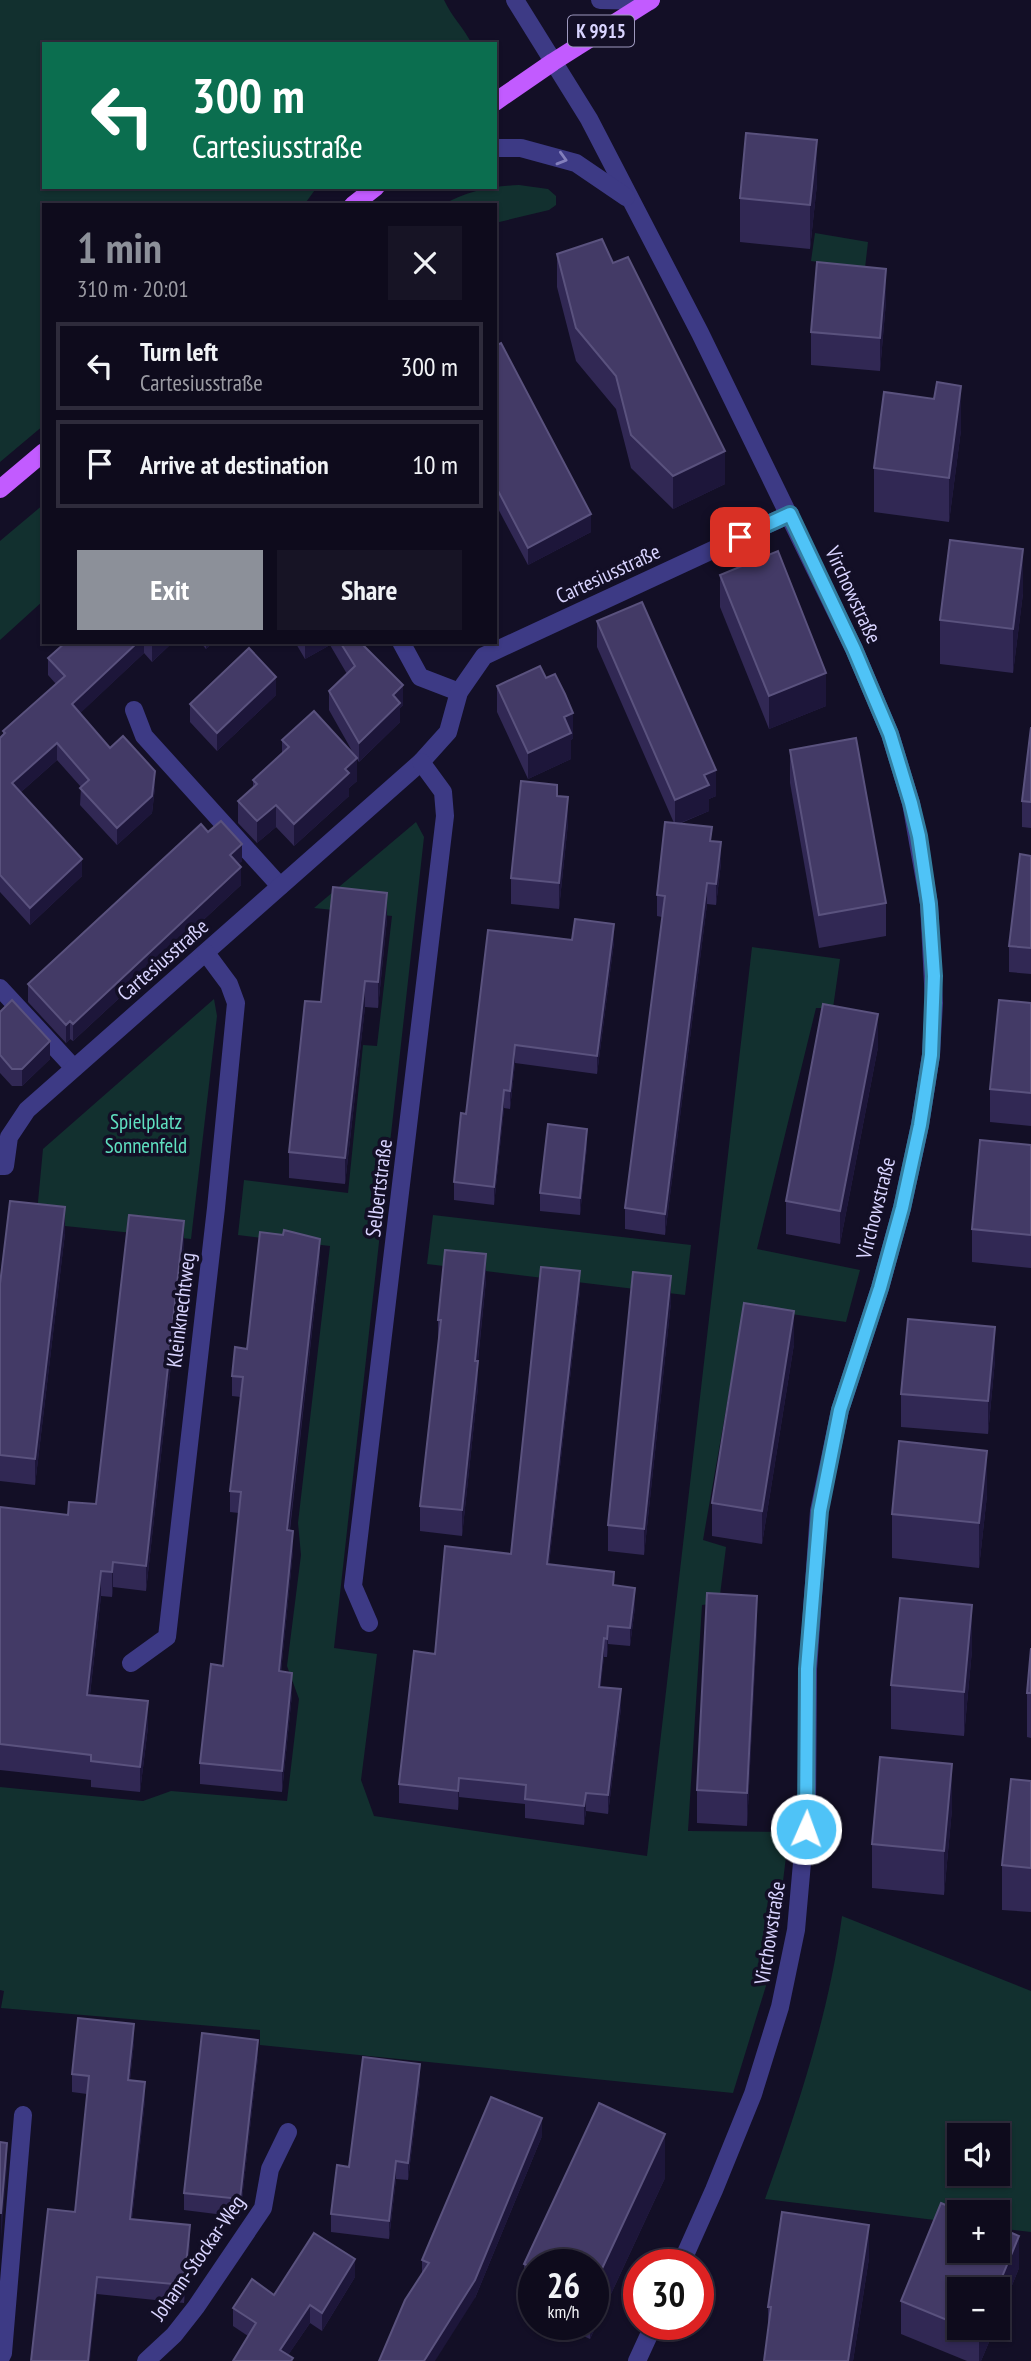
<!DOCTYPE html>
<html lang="en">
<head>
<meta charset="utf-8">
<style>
	:root { --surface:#0e0b1c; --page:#171425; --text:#f1f3f6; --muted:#9b9ba3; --line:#2e2b3b; --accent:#8c9099 }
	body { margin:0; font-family:"PT Sans Narrow",sans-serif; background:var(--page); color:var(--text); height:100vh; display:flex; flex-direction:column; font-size:26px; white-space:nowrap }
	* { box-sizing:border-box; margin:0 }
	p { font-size:23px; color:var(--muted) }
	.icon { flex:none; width:38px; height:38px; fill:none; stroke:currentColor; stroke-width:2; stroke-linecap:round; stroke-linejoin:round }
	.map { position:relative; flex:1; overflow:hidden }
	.drawer { position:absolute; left:42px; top:203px; width:455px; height:441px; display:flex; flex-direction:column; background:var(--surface); border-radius:0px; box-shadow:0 2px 5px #0004,0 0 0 2px var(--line) }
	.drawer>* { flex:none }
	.hud { position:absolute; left:42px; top:42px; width:455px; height:147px; border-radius:0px; box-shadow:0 2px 5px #0004,0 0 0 2px var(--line); background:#0b6e4f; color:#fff; overflow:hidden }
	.fabs { position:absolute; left:947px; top:2123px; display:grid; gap:14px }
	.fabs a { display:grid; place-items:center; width:63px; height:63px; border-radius:0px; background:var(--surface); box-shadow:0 2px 5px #0004,0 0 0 2px var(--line); font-size:35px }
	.speed { position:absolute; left:518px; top:2249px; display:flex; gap:14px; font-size:35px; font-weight:700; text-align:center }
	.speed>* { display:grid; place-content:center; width:91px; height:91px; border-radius:50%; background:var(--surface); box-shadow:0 2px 5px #0004,0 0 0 2px var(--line); line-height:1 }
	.speed small { font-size:18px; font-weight:400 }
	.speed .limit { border:10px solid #d22; background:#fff; color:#111 }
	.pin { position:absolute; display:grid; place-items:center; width:60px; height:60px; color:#fff; margin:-30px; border-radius:14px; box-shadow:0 4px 10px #0006 }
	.me { position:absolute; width:77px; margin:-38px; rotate:2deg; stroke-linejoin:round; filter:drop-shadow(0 0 5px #0008) }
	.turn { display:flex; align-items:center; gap:24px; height:147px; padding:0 35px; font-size:32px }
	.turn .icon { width:91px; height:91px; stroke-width:2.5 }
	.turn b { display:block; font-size:49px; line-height:60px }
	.round { display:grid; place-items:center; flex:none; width:74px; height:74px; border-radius:0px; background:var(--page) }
	.summary { display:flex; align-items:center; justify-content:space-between; height:119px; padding:0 35px }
	h1 { font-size:42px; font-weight:800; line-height:52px; color:var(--accent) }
	.button { display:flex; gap:14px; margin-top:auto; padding:14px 35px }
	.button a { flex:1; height:80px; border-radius:0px; background:var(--accent); color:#fff; font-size:28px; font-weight:800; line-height:80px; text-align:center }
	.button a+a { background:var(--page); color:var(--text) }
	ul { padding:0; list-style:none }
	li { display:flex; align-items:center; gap:21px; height:88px; margin:0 14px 10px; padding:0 21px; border:4px solid var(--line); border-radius:0px }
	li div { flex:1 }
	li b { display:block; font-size:26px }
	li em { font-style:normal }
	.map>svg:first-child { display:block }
	.green { fill:#12302f; fill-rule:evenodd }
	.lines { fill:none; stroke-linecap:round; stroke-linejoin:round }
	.minor { stroke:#3d3a85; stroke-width:18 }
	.major { stroke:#c25bff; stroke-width:18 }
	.wall { fill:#312854 }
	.shaded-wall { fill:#1d163a }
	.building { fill:#433a66; stroke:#5a527e; stroke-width:2 }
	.oneway { stroke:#837fbc }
	.route-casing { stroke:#337fa1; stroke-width:18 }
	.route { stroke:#4fc3f7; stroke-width:12 }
	.labels { text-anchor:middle; stroke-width:7; stroke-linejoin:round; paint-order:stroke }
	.shield { fill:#130f26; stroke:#9e99be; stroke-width:2 }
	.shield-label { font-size:19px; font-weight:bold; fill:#d9d4ff }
	.street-label { font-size:21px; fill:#d9d4ff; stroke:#130f26 }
	.park-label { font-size:21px; fill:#5fe0c0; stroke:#130f26 }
</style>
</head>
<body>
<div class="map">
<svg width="1031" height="2361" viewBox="0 0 1031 2361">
	<rect width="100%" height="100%" fill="#130f26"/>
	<g class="green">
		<path d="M0 0H444C452 17 463 27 472 44H44V187H317L304 205H44V425L0 462Z"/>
		<path d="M519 185 548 189 556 196V205L549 210 495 223V205H442C467 191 492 186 519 185Z"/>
		<path d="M815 233 868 242 865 268 811 261Z"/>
		<path d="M44 504V600L0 640V541Z"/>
		<path d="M416 822 424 837 334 1648 377 1654 361 1780 374 1816 647 1856 752 947 840 959 833 1008H816L757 1249 860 1270 846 1322 744 1307 703 1540 726 1547 719 1603 702 1605 688 1831 789 1832 773 1963 733 2093 260 2045V2030L1 2008 4 1991 0 1990V1787L143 1801 171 1791 287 1801 299 1699 287 1666 301 1555 298 1523 330 1246 238 1235 244 1180 348 1193 363 1045 377 1046 392 916 314 908Z"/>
		<path d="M214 999 217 1016 191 1239 36 1223 43 1149Z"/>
		<path d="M433 1215 691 1245 685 1295 427 1264Z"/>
		<path d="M842 1916 1031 1991V2232L998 2228V2212H959V2223L765 2199C798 2107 829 2014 842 1916ZM959 2135H998V2174H959Z"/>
	</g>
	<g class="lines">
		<g class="minor">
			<path d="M515 0 589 119 700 333 854 649 890 734 911 803 929 904 934 1003 931 1055 920 1125 902 1208 880 1288 840 1410 819 1511 808 1669 807 1807 796 1930 780 2007 753 2094 714 2190 681 2264"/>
			<path d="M600 0 650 1"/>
			<path d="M495 148H521L576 163 626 197"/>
			<path d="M401 642 420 677 459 692"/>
			<path d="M134 710 144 736 280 886"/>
			<path d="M0 988 74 1068"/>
			<path d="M0 1166H5L9 1137 27 1110 421 762 448 732 459 692 484 656 790 514"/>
			<path d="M369 1623 353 1586 445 816 443 792 421 762"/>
			<path d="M131 1663 167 1637 216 1208 236 1003 229 984 206 953"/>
			<path d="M0 2359 3 2353 23 2115"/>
			<path d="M146 2361 174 2335 196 2307 263 2208 270 2169 288 2132"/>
			<path d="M637 2361 654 2324"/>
		</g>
		<g class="major">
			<path d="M495 102 553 62 651 0"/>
			<path d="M353 205 376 187"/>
			<path d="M0 489 44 452"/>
		</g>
	</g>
	<g class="wall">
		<path d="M817 184 810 249 740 242V198Z"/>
		<path d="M557 254 613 263 725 484 673 509 631 468 616 409 576 361 557 287Z"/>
		<path d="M886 301 880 371 811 365V332Z"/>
		<path d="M495 346 591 532 528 565 495 503Z"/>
		<path d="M961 430 949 522 874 512V468Z"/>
		<path d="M720 575 826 706 769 729 720 607Z"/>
		<path d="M1023 593 1013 673 940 664V620Z"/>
		<path d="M597 621 716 796 709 799V811L679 824 712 841 721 863 716 905 707 904 665 1235 625 1229V1208L662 917 657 916V895L674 823 597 647Z"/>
		<path d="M66 642H173L152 662 144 653 80 713 110 748 155 787 152 813 117 845 80 805 81 787 57 760 21 792 82 876 30 925 0 892V738L3 735V731L56 684 48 675V658Z"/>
		<path d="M200 642H214L206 649Z"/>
		<path d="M295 642H360L403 705 400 708V722L359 762 357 759V781L349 788V796L294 846 276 827 257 843 238 823V801L253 788V780L282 754V740L356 758 329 710V691L347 674 330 645 305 659Z"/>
		<path d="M497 686 573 738 571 740V759L528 779 497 712Z"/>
		<path d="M276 695 217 751 190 722V704Z"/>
		<path d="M1031 727V828L1022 827V801Z"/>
		<path d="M790 750 886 903V936L819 948 790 783Z"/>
		<path d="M557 796 568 823 559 909 511 904V878Z"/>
		<path d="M208 832 242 861 238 864 241 885 73 1041 70 1039 66 1043 28 1002V984Z"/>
		<path d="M1031 856V974L1009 972V946Z"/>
		<path d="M387 919 378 1008 365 1007 345 1184 289 1178V1152L321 1002Z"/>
		<path d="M572 940 614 942 597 1074 515 1063 510 1109 504 1108 494 1205 454 1200V1182L466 1114Z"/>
		<path d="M1031 1003V1126L990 1122V1089Z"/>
		<path d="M0 1012 50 1059 22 1086H12L0 1073Z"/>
		<path d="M878 1047 840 1244 786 1234V1201Z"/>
		<path d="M1031 1145V1268L972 1262V1229Z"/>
		<path d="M587 1146 580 1215 540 1211V1193Z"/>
		<path d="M65 1233 35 1485 0 1481V1284Z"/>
		<path d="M184 1247 146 1591 113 1587 112 1597 101 1596 90 1695 148 1727 140 1792 91 1787V1780L0 1770V1507L68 1515 96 1504Z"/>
		<path d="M320 1260 290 1530 293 1551 281 1672 292 1694 282 1792 200 1784V1763L223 1666 239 1513 230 1512V1491L241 1397 232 1396V1376L247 1349Z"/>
		<path d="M486 1280 478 1361V1387L462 1536 420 1531V1506L438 1346V1320Z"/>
		<path d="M580 1290 549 1564 614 1586 635 1607 630 1646 608 1644 607 1657H604L600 1687 621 1708 608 1814 586 1811 584 1825 525 1818V1804L459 1797 458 1810 399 1803V1784L435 1654 511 1554Z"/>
		<path d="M671 1302 644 1555 608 1551V1525Z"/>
		<path d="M794 1344 762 1544 712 1536V1503Z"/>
		<path d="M995 1360 988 1434 901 1427V1394Z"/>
		<path d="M987 1495 979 1568 892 1558V1514Z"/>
		<path d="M757 1628 747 1826 697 1823V1790Z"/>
		<path d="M1031 1648V1738L1027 1737V1693Z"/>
		<path d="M972 1650 964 1736 891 1729V1685Z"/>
		<path d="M1031 1781V1912L1002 1910V1865Z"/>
		<path d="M952 1809 944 1895 872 1888V1844Z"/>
		<path d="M134 2042 130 2080 145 2100 132 2219 190 2243 184 2303 97 2294 75 2212 87 2094 72 2092V2074Z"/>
		<path d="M258 2057 240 2217 184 2210V2193Z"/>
		<path d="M420 2082 408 2180 396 2179 389 2239 331 2232V2214L349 2167Z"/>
		<path d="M542 2136 475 2298 422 2274V2260Z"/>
		<path d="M665 2178 590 2339 558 2324H593V2264H534V2313L524 2308V2264Z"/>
		<path d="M869 2258 853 2361H764L768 2333V2307Z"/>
		<path d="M1019 2268 998 2320V2289H959V2328H995L981 2361H967L901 2334V2301Z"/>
		<path d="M355 2277 322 2331 310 2323 288 2355 293 2361 248 2336 233 2326V2308L274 2295Z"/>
	</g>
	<g class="shaded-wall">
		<path d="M817 140V184L810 249V205Z"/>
		<path d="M886 269V301L880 371V338Z"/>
		<path d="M961 386V430L949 522V478Z"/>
		<path d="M725 451V484L673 509V476Z"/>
		<path d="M591 514V532L528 565V548Z"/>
		<path d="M1023 549V593L1013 673V629Z"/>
		<path d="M138 642H144V653L72 721V704Z"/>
		<path d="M155 642H173L152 662V645Z"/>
		<path d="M206 642H214L206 649Z"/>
		<path d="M305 642H330V645L305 659Z"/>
		<path d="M826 673V706L769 729V696Z"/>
		<path d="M276 677V695L217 751V733Z"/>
		<path d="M403 685V705L400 708V722L359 762V743L393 695Z"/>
		<path d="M573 713V738L571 740V759L528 779V753L564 717Z"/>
		<path d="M57 743V760L12 800V783Z"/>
		<path d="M357 758V781L349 788V796L294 846V824L345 769Z"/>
		<path d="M716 770V796L709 799V811L675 825V800L704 775Z"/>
		<path d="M155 771V787L152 813 117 845V828Z"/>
		<path d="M568 797V823L559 909V883Z"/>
		<path d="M276 805V827L257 843V821Z"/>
		<path d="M721 842V863L716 905V884Z"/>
		<path d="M242 844V861L230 872V855Z"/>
		<path d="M82 859V876L30 925V908Z"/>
		<path d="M241 867V885L73 1041V1024Z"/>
		<path d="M707 883V904L665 1235V1214Z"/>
		<path d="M387 893V919L378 1008V982Z"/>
		<path d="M614 924V942L597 1074V1056Z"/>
		<path d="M365 981V1007L345 1184V1158Z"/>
		<path d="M878 1014V1047L840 1244V1211Z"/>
		<path d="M70 1021V1039L66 1043V1025Z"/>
		<path d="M50 1041V1059L22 1086V1069Z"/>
		<path d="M515 1045V1063L510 1109V1091Z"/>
		<path d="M504 1090V1108L494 1205V1187Z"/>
		<path d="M587 1129V1146L580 1215V1198Z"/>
		<path d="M65 1207V1233L35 1485V1459Z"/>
		<path d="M184 1221V1247L146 1591V1566Z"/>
		<path d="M320 1239V1260L287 1551V1530Z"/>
		<path d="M486 1254V1280L475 1387V1361Z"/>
		<path d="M580 1271V1290L547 1583V1564Z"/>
		<path d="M671 1276V1302L644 1555V1529Z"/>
		<path d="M794 1311V1344L762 1544V1511Z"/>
		<path d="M995 1327V1360L988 1434V1401Z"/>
		<path d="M478 1361V1387L462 1536V1510Z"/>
		<path d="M987 1451V1495L979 1568V1523Z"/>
		<path d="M293 1531V1551L279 1692V1671Z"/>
		<path d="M113 1562V1587L112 1597V1572Z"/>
		<path d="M101 1571V1596L87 1720V1695Z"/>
		<path d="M635 1588V1607L630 1646V1628Z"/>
		<path d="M757 1596V1628L747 1826V1793Z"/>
		<path d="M972 1605V1650L964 1736V1692Z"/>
		<path d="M608 1626V1644L607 1657V1639Z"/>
		<path d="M604 1638V1657L599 1705V1687Z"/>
		<path d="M292 1673V1694L282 1792V1771Z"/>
		<path d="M621 1689V1708L608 1814V1795Z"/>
		<path d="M148 1701V1727L140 1792V1767Z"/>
		<path d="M952 1764V1809L944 1895V1851Z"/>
		<path d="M459 1778V1797L458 1810V1791Z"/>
		<path d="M586 1793V1811L584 1825V1806Z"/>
		<path d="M134 2024V2042L128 2098V2080Z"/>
		<path d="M258 2040V2057L240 2217V2199Z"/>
		<path d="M420 2064V2082L408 2180V2163Z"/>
		<path d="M145 2082V2100L130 2236V2219Z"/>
		<path d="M542 2118V2136L475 2298 435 2361H424Z"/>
		<path d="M665 2134V2178L590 2339V2324H593V2288Z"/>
		<path d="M7 2143V2169L1 2239V2213Z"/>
		<path d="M396 2161V2179L389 2239V2221Z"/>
		<path d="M190 2225V2243L184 2303V2285Z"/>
		<path d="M869 2225V2258L853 2361H848Z"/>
		<path d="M1019 2236V2268L998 2320 997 2289Z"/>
		<path d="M355 2259V2277L322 2331V2313Z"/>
		<path d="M97 2277V2294L90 2361H88Z"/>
		<path d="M310 2305V2323L284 2361 280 2350Z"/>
		<path d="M981 2328H995L981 2361H979V2333Z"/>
	</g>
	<g class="building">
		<path d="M746 133 817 140 810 205 740 198Z"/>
		<path d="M602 239 613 263 628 257 725 451 673 476 631 435 616 376 576 328 557 254Z"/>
		<path d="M817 262 886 269 880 338 811 332Z"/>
		<path d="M501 343 591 514 528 548 495 485V346Z"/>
		<path d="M937 382 961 386 949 478 874 468 884 392 934 399Z"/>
		<path d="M950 540 1023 549 1013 629 940 620Z"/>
		<path d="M778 551 826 673 769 696 720 575Z"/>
		<path d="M642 602 716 770 704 775 709 785 675 800 597 621Z"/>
		<path d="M66 642H138L72 704 110 748 123 736 155 771 152 796 117 828 80 788 89 780 57 743 12 783 82 859 30 908 0 875V738L5 733 3 731 65 676 48 658Z"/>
		<path d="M340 642H360L403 685 393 695 400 703 359 743 329 691 355 666Z"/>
		<path d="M249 648 276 677 217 733 190 704Z"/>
		<path d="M540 666 546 678 555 674 565 694 573 713 564 717 571 733 528 753 497 686Z"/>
		<path d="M314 711 357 758 345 769 349 773 294 824 276 805 257 821 238 801 257 784 253 780 289 747 282 740Z"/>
		<path d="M1031 727V802L1022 801Z"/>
		<path d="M856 738 886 903 819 915 790 750Z"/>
		<path d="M521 781 557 785V796L568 797 559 883 511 878Z"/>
		<path d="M221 821 242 844 230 855 241 867 73 1024 70 1021 66 1025 28 984 201 824 208 832Z"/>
		<path d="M665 822 712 827 710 841 721 842 716 884 707 883 665 1214 625 1208 665 896 657 895Z"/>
		<path d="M1020 854 1031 856V948L1009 946Z"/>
		<path d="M333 887 387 893 378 982 365 981 345 1158 289 1152 305 1001 321 1002Z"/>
		<path d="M575 919 614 924 597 1056 515 1045 510 1091 504 1090 494 1187 454 1182 461 1113 466 1114 488 930 572 940Z"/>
		<path d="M12 1000 50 1041 22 1069H12L0 1055V1012Z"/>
		<path d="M999 1000 1031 1003V1093L990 1089Z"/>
		<path d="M823 1004 878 1014 840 1211 786 1201Z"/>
		<path d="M548 1124 587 1129 580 1198 540 1193Z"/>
		<path d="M980 1140 1031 1145V1235L972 1229Z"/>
		<path d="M10 1201 65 1207 35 1459 0 1455V1284Z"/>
		<path d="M129 1215 184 1221 146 1566 113 1562 112 1572 101 1571 87 1695 148 1701 140 1767 91 1761V1755L0 1744V1507L68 1515 69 1502 96 1504Z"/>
		<path d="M284 1230 320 1239 287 1530 293 1531 279 1671 292 1673 282 1771 200 1763 211 1664 223 1666 241 1492 230 1491 243 1377 232 1376 235 1347 247 1349 260 1232 283 1235Z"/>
		<path d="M445 1250 486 1254 475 1361H478L462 1510 420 1506 441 1320H438Z"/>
		<path d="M541 1267 580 1271 547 1564 614 1572 613 1585 635 1588 630 1628 608 1626 607 1639 604 1638 599 1687 621 1689 608 1795 586 1793 584 1806 525 1799 526 1785 459 1778 458 1791 399 1784 414 1651 435 1654 445 1546 511 1554Z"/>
		<path d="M633 1272 671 1276 644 1529 608 1525Z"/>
		<path d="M744 1303 794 1311 762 1511 712 1503Z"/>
		<path d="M908 1319 995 1327 988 1401 901 1394Z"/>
		<path d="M899 1441 987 1451 979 1523 892 1514Z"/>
		<path d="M707 1593 757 1596 747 1793 697 1790Z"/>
		<path d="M900 1598 972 1605 964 1692 891 1685Z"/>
		<path d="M1031 1648V1693H1027Z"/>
		<path d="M880 1757 952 1764 944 1851 872 1844Z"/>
		<path d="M1011 1779 1031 1781V1868L1002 1865Z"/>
		<path d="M78 2018 134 2024 128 2080 145 2082 130 2219 190 2225 184 2285 97 2277 88 2361H31L48 2209 75 2212 89 2076 72 2074Z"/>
		<path d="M202 2033 258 2040 240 2199 184 2193Z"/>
		<path d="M363 2057 420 2064 408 2163 396 2161 389 2221 331 2214 337 2165 349 2167Z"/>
		<path d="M491 2097 542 2118 475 2280 424 2361H379L405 2300 429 2263 422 2260Z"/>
		<path d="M599 2103 665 2134 593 2288V2264H534V2268L524 2264Z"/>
		<path d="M0 2142 7 2143 1 2213H0Z"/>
		<path d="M941 2203 962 2212H959V2250H998V2227L1019 2236 997 2289H959V2325L901 2301Z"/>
		<path d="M782 2212 869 2225 848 2361H764L771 2307H768Z"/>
		<path d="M314 2233 355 2259 322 2313 310 2305 280 2350 293 2358 291 2361H233L256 2323 233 2308 252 2279 274 2295Z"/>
		<path d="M965 2328H981L979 2333Z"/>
	</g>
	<defs><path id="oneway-chevron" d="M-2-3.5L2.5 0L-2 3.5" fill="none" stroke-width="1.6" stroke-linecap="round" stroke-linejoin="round" transform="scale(1.75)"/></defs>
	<use class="oneway" href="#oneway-chevron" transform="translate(562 159) rotate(16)"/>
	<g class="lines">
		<defs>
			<path id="route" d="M740 537 790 514 854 649 890 734 911 803 919 836 929 904 934 976 931 1055 920 1125 902 1208 880 1288 840 1410 820 1511 807 1669 806 1829"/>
		</defs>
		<use href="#route" class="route-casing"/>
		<use href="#route" class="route"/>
	</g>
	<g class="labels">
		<rect class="shield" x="568" y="15.5" width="66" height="31" rx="5"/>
		<g class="shield-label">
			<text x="601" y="38">K 9915</text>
		</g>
		<g class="street-label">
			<text transform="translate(608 574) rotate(-25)" y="7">Cartesiusstraße</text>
			<text transform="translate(853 595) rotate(65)" y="7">Virchowstraße</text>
			<text transform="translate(163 960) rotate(-41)" y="7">Cartesiusstraße</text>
			<text transform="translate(379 1188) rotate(-83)" y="7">Selbertstraße</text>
			<text transform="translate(876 1208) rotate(-76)" y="7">Virchowstraße</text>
			<text transform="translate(181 1310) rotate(-83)" y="7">Kleinknechtweg</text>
			<text transform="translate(770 1933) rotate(-81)" y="7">Virchowstraße</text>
			<text transform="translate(198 2258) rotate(-55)" y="7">Johann-Stockar-Weg</text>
		</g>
		<g class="park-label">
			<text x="146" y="1129">Spielplatz<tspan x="146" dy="24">Sonnenfeld</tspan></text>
		</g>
	</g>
</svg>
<div class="fabs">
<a><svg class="icon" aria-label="sound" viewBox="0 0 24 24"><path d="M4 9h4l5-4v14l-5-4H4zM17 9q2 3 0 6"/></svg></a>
<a>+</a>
<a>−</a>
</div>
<div class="speed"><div>26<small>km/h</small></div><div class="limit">30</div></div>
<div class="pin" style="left:740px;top:537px;background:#d93025"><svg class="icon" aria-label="arrive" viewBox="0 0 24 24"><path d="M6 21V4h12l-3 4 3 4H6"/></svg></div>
<svg class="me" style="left:806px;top:1829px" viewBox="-20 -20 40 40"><circle r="17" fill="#4fc3f7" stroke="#fff" stroke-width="3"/><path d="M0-11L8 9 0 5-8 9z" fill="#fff"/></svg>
<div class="hud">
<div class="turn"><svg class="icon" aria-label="left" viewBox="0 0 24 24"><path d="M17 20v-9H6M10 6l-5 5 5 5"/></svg><div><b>300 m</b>Cartesiusstraße</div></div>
</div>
<section class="drawer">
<div class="summary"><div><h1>1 min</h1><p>310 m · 20:01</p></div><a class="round"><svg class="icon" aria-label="close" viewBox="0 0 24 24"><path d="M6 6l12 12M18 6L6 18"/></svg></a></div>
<ul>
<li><svg class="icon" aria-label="left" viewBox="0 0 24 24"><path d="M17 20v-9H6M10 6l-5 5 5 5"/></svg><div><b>Turn left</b><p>Cartesiusstraße</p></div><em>300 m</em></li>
<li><svg class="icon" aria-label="arrive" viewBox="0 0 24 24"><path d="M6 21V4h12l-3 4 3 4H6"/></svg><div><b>Arrive at destination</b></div><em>10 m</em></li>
</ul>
<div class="button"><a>Exit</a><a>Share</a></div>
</section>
</div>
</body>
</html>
